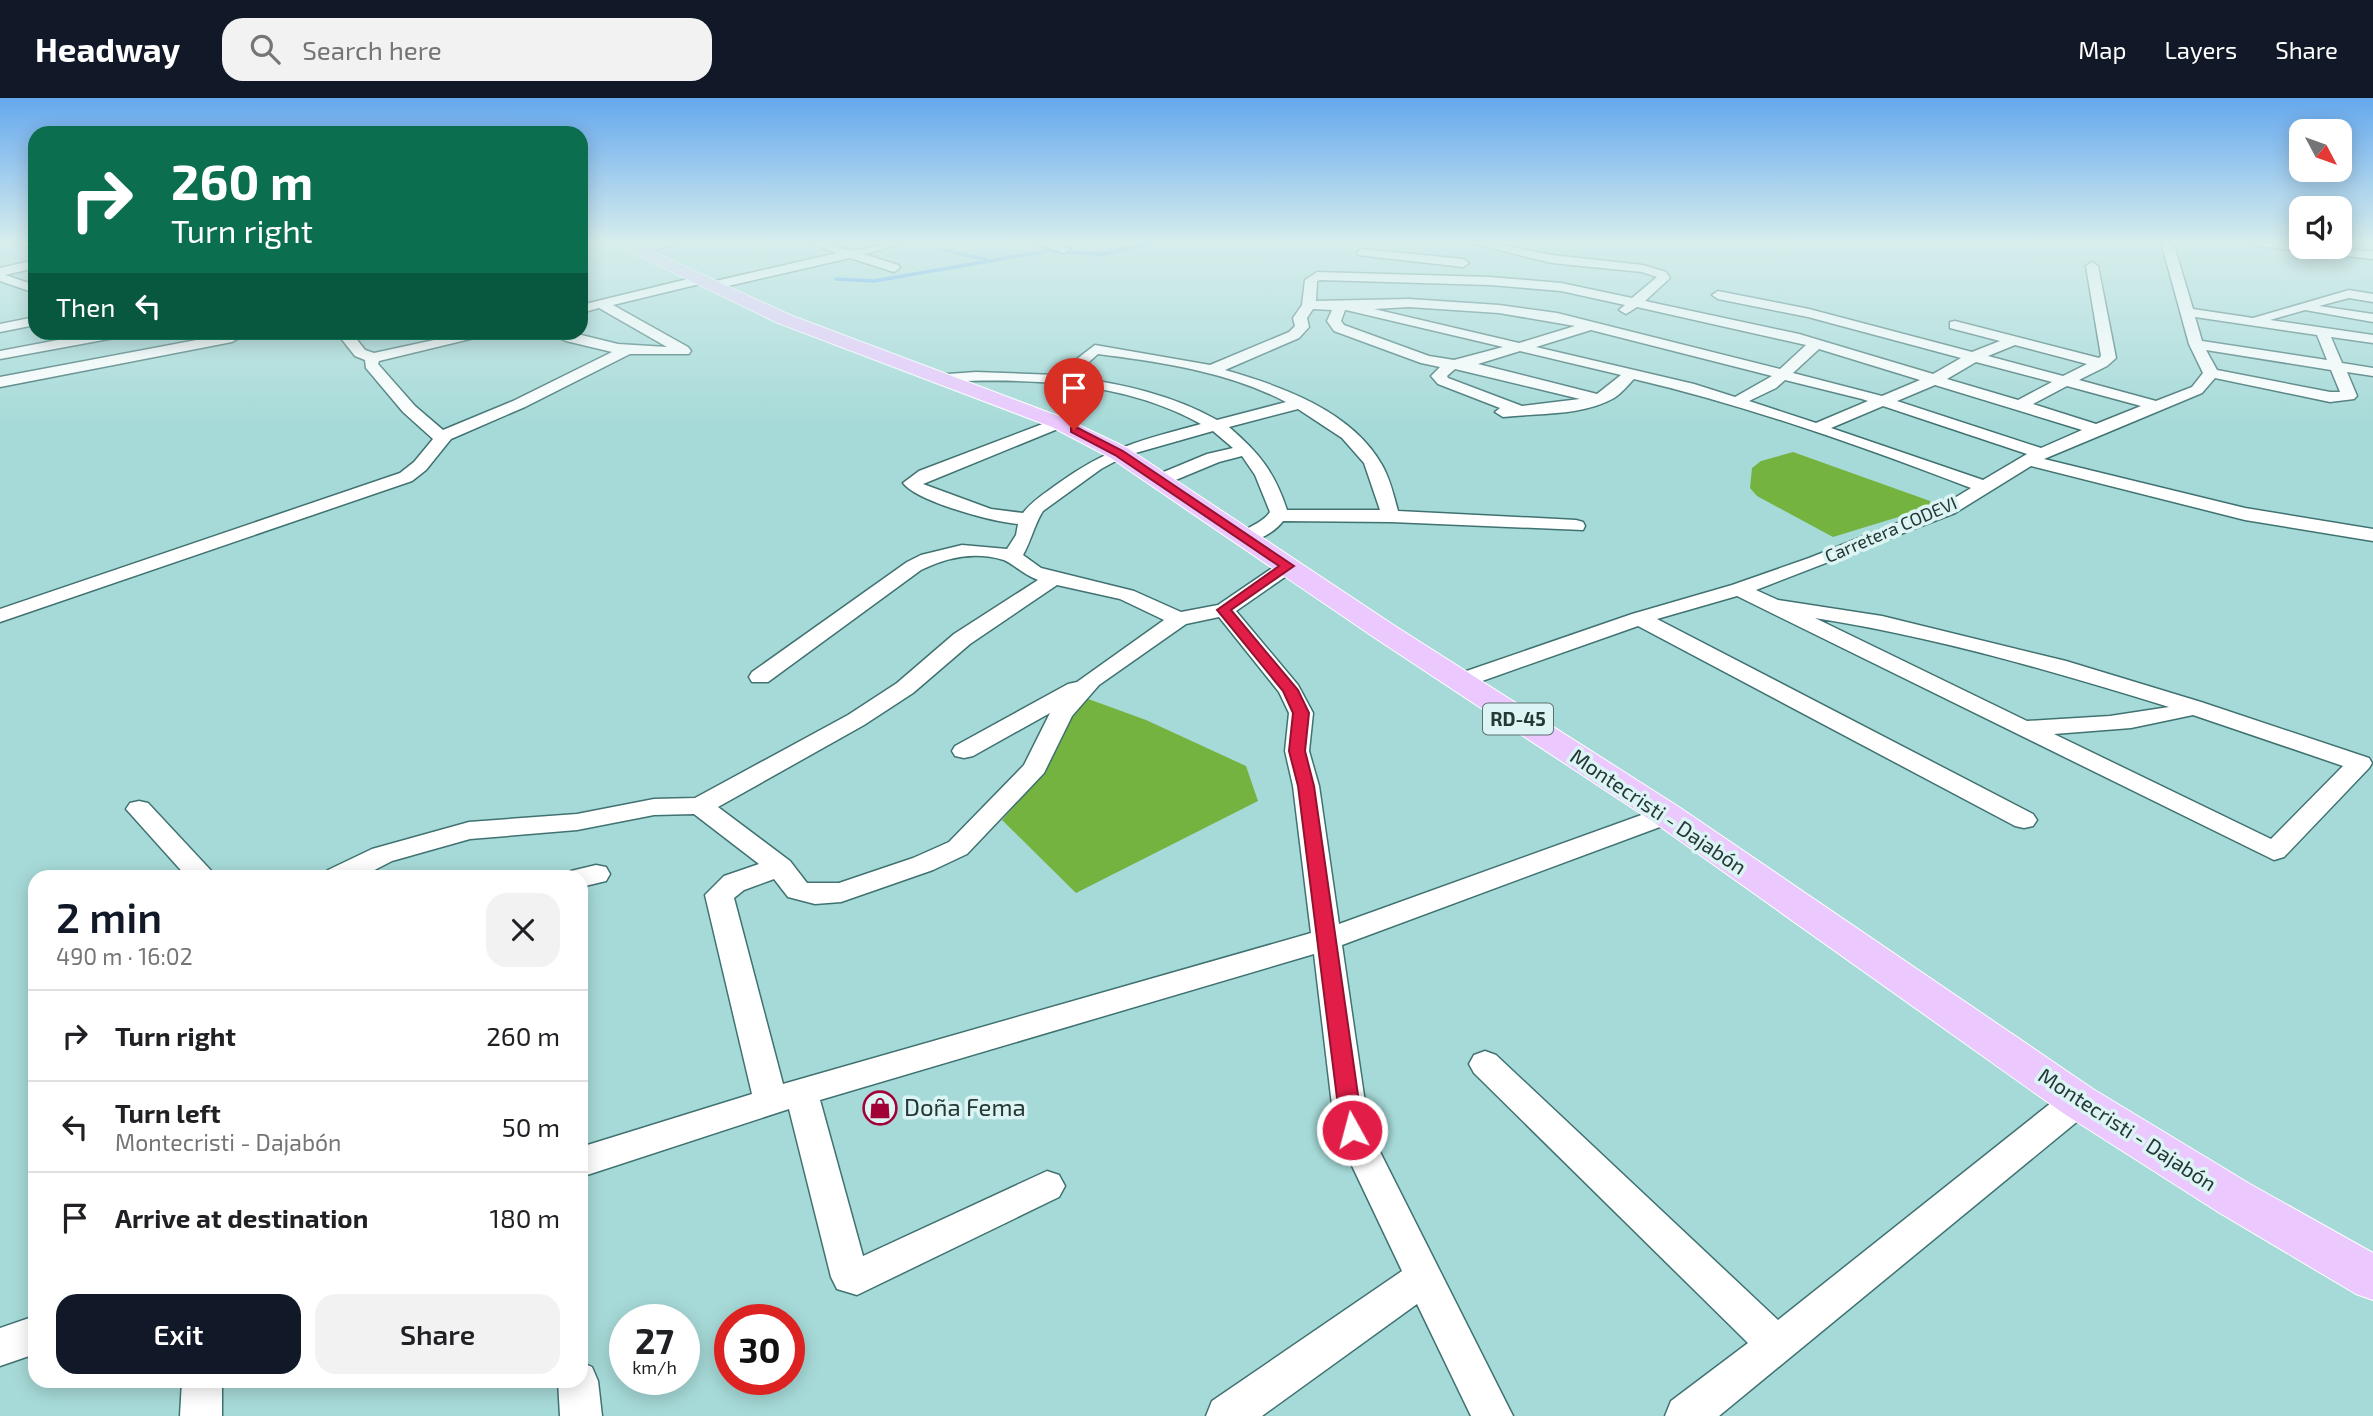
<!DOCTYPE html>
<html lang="en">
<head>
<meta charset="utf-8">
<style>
	:root { --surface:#fff; --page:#f2f2f2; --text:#202124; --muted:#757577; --line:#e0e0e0; --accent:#111827 }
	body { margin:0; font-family:"Exo 2",sans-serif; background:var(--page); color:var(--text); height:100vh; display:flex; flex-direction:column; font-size:26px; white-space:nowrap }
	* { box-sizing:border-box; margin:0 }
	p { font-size:23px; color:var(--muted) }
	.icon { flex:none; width:38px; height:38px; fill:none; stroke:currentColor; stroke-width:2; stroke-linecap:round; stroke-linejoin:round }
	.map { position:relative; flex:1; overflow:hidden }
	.sheet { position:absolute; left:28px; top:772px; width:560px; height:518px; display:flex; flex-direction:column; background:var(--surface); border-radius:21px; box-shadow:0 4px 18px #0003 }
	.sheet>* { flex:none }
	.banner { position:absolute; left:28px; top:28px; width:560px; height:214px; border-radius:21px; box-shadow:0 4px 18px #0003; background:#0b6e4f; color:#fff; overflow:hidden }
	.needle { width:46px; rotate:131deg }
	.buttons { position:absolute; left:2289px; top:21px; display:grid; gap:14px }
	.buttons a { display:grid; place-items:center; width:63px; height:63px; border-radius:14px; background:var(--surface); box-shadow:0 4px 18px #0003; font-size:35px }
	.speed { position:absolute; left:609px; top:1206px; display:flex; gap:14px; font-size:35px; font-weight:700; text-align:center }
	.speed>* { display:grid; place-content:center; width:91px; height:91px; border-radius:50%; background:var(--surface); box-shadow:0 4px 18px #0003; line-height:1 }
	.speed small { font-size:18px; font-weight:400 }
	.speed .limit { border:10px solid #d22; background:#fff; color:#111 }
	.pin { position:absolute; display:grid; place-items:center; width:60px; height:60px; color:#fff; margin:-72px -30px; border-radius:50% 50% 50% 0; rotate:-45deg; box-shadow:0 0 7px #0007 }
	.pin .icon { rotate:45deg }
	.me { position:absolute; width:77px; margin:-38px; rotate:353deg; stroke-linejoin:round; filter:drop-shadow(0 0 5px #0008) }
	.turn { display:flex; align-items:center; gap:24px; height:147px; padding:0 28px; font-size:32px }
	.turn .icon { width:91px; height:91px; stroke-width:2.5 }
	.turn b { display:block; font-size:49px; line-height:60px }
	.then { display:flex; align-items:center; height:66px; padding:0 28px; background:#0003; gap:14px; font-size:26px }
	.round { display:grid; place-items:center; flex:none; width:74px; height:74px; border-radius:21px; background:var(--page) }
	.headline { display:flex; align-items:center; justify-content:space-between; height:119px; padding:0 28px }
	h1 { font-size:42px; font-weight:600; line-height:52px; color:var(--accent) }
	.button { display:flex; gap:14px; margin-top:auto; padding:14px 28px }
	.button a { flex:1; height:80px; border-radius:21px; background:var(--accent); color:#fff; font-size:28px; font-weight:600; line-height:80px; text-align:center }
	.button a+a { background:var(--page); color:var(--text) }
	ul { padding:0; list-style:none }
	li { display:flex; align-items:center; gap:21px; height:91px; padding:0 28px; border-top:2px solid var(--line) }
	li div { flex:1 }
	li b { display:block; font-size:26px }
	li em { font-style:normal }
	header { display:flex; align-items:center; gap:42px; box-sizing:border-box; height:98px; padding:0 35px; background:var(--accent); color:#fff }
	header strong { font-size:33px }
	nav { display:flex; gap:38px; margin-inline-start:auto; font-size:24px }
	.search { width:490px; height:63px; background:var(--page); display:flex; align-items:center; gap:18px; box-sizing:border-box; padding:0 24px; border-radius:21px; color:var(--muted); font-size:26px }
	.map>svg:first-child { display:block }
	.green { fill:#74b33f }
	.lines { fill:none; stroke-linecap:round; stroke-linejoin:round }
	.stream { stroke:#4197f6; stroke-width:3.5 }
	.canal { fill:#4197f6; fill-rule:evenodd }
	.minor-casing { stroke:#407271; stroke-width:3 }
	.major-casing { stroke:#fff; stroke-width:2 }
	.minor { fill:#fff; fill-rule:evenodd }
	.major { fill:#ebc8fe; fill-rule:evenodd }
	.route { fill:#e11d48; stroke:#92132f; stroke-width:2 }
	.labels { text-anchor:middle; stroke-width:7; stroke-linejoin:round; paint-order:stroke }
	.far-street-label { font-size:18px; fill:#233837; stroke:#dcf5f4 }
	.shield { fill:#dcf5f4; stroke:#5a7170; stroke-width:2 }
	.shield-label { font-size:19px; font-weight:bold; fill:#233837 }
	.street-label { font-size:21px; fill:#233837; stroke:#dcf5f4 }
	.near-poi-label { font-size:24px; fill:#233837; stroke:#dcf5f4; text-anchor:start }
</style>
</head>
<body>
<header>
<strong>Headway</strong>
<div class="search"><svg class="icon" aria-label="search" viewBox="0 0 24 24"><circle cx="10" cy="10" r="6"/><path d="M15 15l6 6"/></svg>Search here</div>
<nav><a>Map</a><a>Layers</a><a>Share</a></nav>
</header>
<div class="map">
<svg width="2373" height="1318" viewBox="0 0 2373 1318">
	<rect width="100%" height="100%" fill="#a6dad8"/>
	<g class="green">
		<path d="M1793 354 1930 403 1931 409 1833 439 1757 398 1750 390 1752 370 1761 363Z"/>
		<path d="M1080 598 1146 622 1246 668 1258 703 1076 795 1002 722 1045 673Z"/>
	</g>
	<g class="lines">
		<g class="stream">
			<path d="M939 151 985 161"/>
			<path d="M836 181 874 183 1047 153 1099 156"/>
		</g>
		<path class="canal" d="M1144 144H1162L1099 159 1094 156Z"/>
		<defs>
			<g id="minor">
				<path d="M15 144H35V151L17 146Z"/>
				<path d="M581 144H588L581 147Z"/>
				<path d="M662 144H684L638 156 632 152Z"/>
				<path d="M808 144C826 143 838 152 853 152 872 152 889 143 909 144L864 156 898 167 900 170 894 174 850 160 711 192 705 188 711 184 837 155Z"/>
				<path d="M1032 144H1050L1070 151 1064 155Z"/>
				<path d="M1466 144H1487L1552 157 1643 167 1666 174 1670 180 1645 203 1799 236 1933 276 1961 260 1808 219 1718 201 1712 197 1718 193 1809 211 1972 254 2000 243 1950 230V224L1955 223 2099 260 2101 258 2086 168 2092 164 2098 168 2116 260 2107 268 2079 282 2156 303 2192 289 2203 275 2189 246 2161 144H2173L2193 211 2253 220 2349 192 2373 196V204L2349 200 2319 208 2373 216V224L2305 212 2270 222 2373 237V245L2331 239 2342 265 2373 270V278L2347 274 2357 298 2354 301 2330 304 2215 280 2202 295 2044 361 2245 410 2373 431V443L2245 422 2031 368 1955 415 1756 492 1778 502 1882 518 2066 563 2201 604 2369 660 2372 665 2369 670 2284 759 2274 762 1737 498 1657 521 2033 716 2037 722 2033 728 2024 730 2015 728 1638 528 1468 588H1452L1449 583 1452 578 1632 516 1732 487 1809 460 1943 407 1971 390C1861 348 1749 308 1634 281 1628 287 1622 295 1614 300 1583 318 1538 315 1503 319L1495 314 1500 310 1438 286 1431 278 1440 269 1421 265 1334 233 1327 223 1332 212 1313 211 1307 220 1309 229 1299 240 1225 272C1281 288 1352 313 1382 367 1390 381 1394 398 1398 413L1576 422 1583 424 1585 428 1583 432 1391 424 1283 423C1275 434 1254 447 1239 443L1237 439C1246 428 1261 427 1270 414L1255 377 1242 358 1219 364 1166 386 1160 387 1151 382 1154 378 1207 356 1233 350 1213 333 1125 358 1101 371 1043 413C1035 425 1031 443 1023 457L1041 470 1134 493 1181 514 1218 507 1281 464H1295L1298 468 1295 472 1236 513 1298 587 1313 615 1309 653 1319 688 1339 826 1658 711 1667 709 1676 711 1680 717 1676 723 1342 847 1369 1032 1513 1318H1471L1417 1206 1262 1318H1206L1212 1303 1402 1173 1335 1032 1314 856 820 1002 863 1158 1047 1073 1059 1077 1065 1088 1059 1099 857 1197 837 1191 831 1179 789 1011 581 1079V1049L752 996 705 797 724 778 759 766 694 716 654 717 577 732 470 741 392 763 361 779H324L328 772 372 751 469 724 577 716 654 701 695 700 848 617 897 585 954 536 1038 482C1024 477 1012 465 1004 462 975 453 947 459 921 472L768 584H752L749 579 752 574 907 464 921 457 962 447 1007 451 1016 437 1018 426C993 424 918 404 903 385L919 373 1053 322H1065L1067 325 1065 328 923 386 991 411 1023 415C1032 403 1044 396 1056 387 1107 350 1141 342 1201 326 1123 282 1027 280 939 284L934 283 932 280 934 277 976 274 1056 277 1095 247 1210 267 1289 234 1295 228 1293 220 1302 207 1305 182 1317 174 1490 179 1561 185 1632 200 1657 179 1642 174 1552 165ZM1320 182 1490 187 1561 193 1625 207 1619 212 1626 216 1637 209 1806 247 1780 271 1557 215 1499 207 1409 201 1316 203 1317 183ZM1409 209 1499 215 1575 228 1519 245 1374 211ZM1345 212H1346L1503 249 1454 262 1429 258 1344 227 1341 223ZM2195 219 2317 237 2327 262 2202 243ZM1591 232 1772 278 1735 299 1694 286 1536 249ZM2015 247 2087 266 2063 278 1988 258ZM1819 251 1920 282 1882 298 1793 275ZM2206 252 2331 272 2340 294H2330L2217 272ZM1520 253 1621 277 1597 296 1478 266ZM1098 256C1161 264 1229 274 1286 304L1217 322C1172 297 1123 286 1072 279ZM1976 264 2052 284 2018 302 1947 281ZM1455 271 1580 301 1522 308 1448 280 1447 278ZM1785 282 1862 301 1868 303 1816 325 1749 303 1776 290ZM1935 287 2082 332 2041 350 1897 303ZM2067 288 2141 308 2096 326 2033 306ZM1883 308 2027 356 1983 382 1831 330ZM1298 311 1342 340 1364 365 1380 412H1287C1274 373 1259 355 1229 329ZM1057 487 1120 501 1164 522 1077 584 1068 586 955 648 952 653 955 658 964 660 973 658 1050 615 1024 667 949 744 913 760 839 785H807L790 763 718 709 864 627 913 595 970 546ZM1219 519 1279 594 1289 615 1285 653 1293 688 1311 835 783 986 734 800 744 792 774 781 788 799 815 806 841 804 933 772 967 756 1044 675 1072 618 1099 587 1186 526ZM1815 520C1936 539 2052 573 2169 609L2110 618 2027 623ZM2193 617 2343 668 2271 741 2054 636 2131 630Z"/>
				<path d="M2244 144 2301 146V149L2373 153V161L2250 147Z"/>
				<path d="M1362 151 1463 161 1469 165 1463 169 1358 157V153Z"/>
				<path d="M35 162V170L5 177 35 187V195L0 183V170Z"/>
				<path d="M700 178 704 179V185L613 207 688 249 691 253 689 256H630L525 309 451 341 426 372 412 383 0 524V511L400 375 414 364 433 341 403 314 366 270 365 262 355 258 336 234H351L365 252 374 255 471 234H499L379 263 378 266 415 308 443 332 513 303 612 254 566 243 547 234H569L618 246 667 249 599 210 581 215V207Z"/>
				<path d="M35 219V227L0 234V226Z"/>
				<path d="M100 234H132L125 238 0 261V253Z"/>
				<path d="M221 234H235L239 240 232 244 0 289V279L223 237Z"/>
				<path d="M139 703 148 705 217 779H187L126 711 130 705Z"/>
				<path d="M596 767 606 769 610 776 606 783 581 789V779H568L571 773Z"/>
				<path d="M1485 953 1496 957 1778 1222 2066 993 2078 989 2090 993 2095 1003 2090 1013 1719 1318H1665L1671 1303 1748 1245 1474 975 1469 966 1474 957Z"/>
				<path d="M35 1218V1256L0 1268V1230Z"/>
				<path d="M581 1264 592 1269 598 1283 602 1318H560L558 1283H581Z"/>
				<path d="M182 1283H222V1318H180Z"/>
			</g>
			<path id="major" d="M614 144H632L790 217 1066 321 1127 350 1395 528 1679 709 2093 991 2250 1086 2373 1155V1202L2356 1196 2218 1114 2063 1015 1655 725 1375 540 1111 360 1052 329 778 225 616 147Z"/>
		</defs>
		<use href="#minor" class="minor-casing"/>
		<use href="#major" class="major-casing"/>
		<use href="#minor" class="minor"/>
		<use href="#major" class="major"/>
	</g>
	<linearGradient id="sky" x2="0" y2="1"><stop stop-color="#65a8ee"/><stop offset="0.44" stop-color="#d7eeed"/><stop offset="1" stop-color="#d7eeed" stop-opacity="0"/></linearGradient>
	<rect width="2373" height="328" fill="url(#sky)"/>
	<path class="route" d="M1071 330H1078L1123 353 1294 468 1231 512 1298 592 1309 615 1305 653 1314 688 1363 1032 1360 1039 1352 1042 1344 1039 1341 1032 1298 688 1289 653 1293 615 1283 593 1217 512 1279 468 1115 357 1071 334Z"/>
	<defs>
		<symbol id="shop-ring" viewBox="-11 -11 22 22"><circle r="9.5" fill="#dcf5f4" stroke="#a10137" stroke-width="1.5"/><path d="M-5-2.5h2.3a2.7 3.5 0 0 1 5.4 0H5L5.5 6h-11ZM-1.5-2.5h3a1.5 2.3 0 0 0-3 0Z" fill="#a10137"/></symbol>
	</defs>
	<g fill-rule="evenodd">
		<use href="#shop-ring" x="861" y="991" width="38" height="38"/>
	</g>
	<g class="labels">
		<g class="far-street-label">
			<text transform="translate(1891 432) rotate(-23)" y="6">Carretera CODEVI</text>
		</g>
		<rect class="shield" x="1483" y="605.5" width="70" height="31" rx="5"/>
		<g class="shield-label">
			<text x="1518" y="628">RD-45</text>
		</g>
		<g class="street-label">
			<text transform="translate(1658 714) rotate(34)" y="7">Montecristi - Dajabón</text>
			<text transform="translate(2127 1032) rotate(33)" y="7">Montecristi - Dajabón</text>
		</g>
		<g class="near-poi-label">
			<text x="904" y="1018">Doña Fema</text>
		</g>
	</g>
</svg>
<div class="buttons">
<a><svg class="needle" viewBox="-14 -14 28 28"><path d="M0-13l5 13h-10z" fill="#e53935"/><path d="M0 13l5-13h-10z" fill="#757577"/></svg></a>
<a><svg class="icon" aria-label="sound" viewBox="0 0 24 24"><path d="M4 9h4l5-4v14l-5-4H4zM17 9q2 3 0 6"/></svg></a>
</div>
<div class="speed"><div>27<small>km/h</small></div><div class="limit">30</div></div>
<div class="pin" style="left:1074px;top:332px;background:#d93025"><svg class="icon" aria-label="arrive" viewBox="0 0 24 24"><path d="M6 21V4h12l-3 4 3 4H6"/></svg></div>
<svg class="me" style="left:1352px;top:1032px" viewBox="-20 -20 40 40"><circle r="17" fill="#e11d48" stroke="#fff" stroke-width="3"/><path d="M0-11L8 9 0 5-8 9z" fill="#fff"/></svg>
<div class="banner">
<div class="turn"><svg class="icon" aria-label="right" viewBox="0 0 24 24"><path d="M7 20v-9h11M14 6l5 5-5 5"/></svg><div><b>260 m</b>Turn right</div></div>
<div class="then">Then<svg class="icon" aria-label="left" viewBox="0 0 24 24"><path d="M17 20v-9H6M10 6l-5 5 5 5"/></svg></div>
</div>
<section class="sheet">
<div class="headline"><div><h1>2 min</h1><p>490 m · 16:02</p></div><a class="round"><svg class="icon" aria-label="close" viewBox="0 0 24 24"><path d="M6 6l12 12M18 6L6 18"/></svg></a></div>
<ul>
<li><svg class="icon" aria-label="right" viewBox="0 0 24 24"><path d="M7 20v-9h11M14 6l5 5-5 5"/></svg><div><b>Turn right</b></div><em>260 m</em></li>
<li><svg class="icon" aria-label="left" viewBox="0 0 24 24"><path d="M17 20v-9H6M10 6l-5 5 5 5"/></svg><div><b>Turn left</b><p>Montecristi - Dajabón</p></div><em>50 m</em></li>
<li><svg class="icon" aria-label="arrive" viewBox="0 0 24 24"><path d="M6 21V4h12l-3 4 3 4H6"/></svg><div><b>Arrive at destination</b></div><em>180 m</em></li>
</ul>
<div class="button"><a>Exit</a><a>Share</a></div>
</section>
</div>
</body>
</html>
